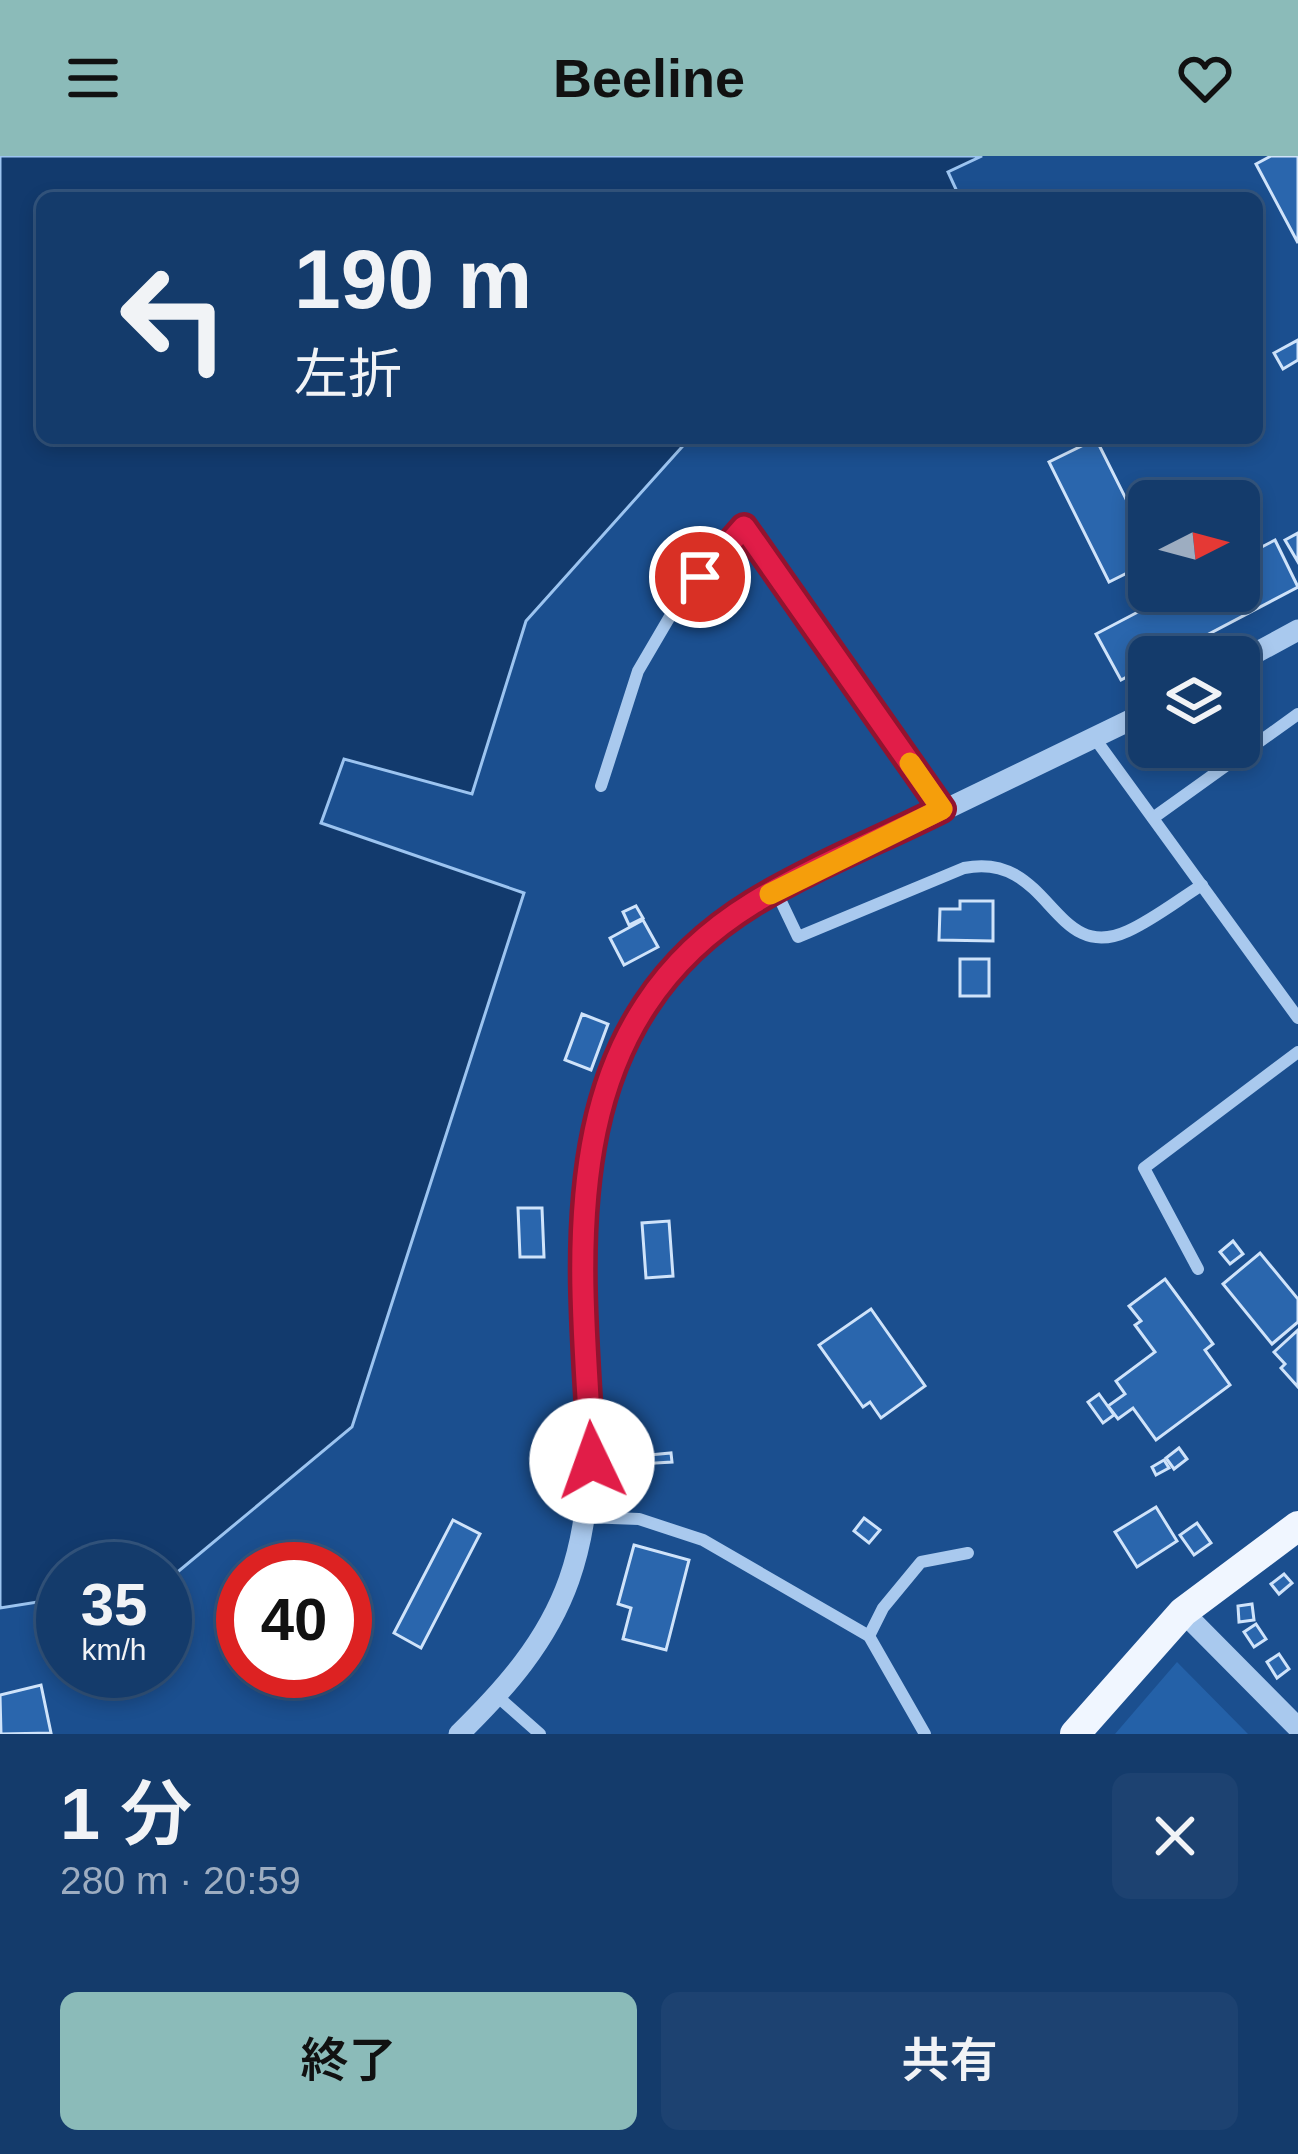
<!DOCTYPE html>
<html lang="ja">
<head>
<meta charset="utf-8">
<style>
	:root { --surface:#143b6b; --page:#1d4271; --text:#f1f3f6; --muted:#9dadc1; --line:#33557e; --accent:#8bbbb9 }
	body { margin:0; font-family:Arial,"Noto Sans JP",sans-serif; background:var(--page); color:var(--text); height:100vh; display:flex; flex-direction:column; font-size:45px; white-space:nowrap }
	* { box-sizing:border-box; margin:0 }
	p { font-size:39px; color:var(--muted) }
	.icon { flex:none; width:66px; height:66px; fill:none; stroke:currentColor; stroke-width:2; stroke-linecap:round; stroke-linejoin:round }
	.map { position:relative; height:1578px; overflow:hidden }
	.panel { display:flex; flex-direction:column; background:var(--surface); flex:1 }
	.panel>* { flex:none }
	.hud { position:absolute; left:36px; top:36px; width:1227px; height:252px; border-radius:18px; box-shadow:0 6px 18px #0003,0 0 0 3px var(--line); background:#143b6b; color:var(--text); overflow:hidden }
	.needle { width:78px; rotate:84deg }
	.buttons { position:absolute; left:1128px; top:324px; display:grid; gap:24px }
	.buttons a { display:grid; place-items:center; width:132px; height:132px; border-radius:18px; background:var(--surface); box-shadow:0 6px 18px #0003,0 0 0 3px var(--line); font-size:60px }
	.speed { position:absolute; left:36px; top:1386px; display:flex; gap:24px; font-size:60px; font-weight:700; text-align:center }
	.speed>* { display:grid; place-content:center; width:156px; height:156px; border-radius:50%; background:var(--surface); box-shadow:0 6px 18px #0003,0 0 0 3px var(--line); line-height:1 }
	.speed small { font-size:30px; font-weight:400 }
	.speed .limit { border:18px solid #d22; background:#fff; color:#111 }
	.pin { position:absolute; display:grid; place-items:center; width:102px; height:102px; color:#fff; margin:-51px; border:6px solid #fff; border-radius:50%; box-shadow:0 3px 12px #0007 }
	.me { position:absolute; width:132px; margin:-66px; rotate:357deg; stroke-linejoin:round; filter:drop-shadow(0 0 9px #0008) }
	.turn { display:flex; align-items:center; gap:42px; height:252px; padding:0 60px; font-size:54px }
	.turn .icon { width:156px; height:156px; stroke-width:2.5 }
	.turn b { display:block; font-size:84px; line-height:102px }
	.round { display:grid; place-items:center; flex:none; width:126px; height:126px; border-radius:18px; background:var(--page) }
	.summary { display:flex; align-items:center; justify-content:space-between; height:204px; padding:0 60px }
	h1 { font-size:72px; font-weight:600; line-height:90px }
	.button { display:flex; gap:24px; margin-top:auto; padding:24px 60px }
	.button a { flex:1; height:138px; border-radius:18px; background:var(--accent); color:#111; font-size:48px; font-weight:600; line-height:138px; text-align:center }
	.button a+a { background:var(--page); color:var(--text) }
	header { display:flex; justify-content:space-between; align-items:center; height:156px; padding:0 60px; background:var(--accent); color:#111; font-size:54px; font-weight:600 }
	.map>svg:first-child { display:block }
	.green { fill:#2461a8 }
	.water { fill:#123a6d; stroke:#9cc4f0; stroke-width:3 }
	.building { fill:#2a66ad; stroke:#cfe3fa; stroke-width:3 }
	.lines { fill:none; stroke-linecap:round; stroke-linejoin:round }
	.minor { stroke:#a9c9ee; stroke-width:12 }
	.tertiary { stroke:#a9c9ee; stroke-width:21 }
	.primary { stroke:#f0f6ff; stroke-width:30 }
	.route-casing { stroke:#92132f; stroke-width:30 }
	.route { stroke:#e11d48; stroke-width:21 }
	.slow { stroke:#f59e0b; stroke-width:21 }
</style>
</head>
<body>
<header><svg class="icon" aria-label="menu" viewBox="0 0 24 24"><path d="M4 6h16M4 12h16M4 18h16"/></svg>Beeline<svg class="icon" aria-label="heart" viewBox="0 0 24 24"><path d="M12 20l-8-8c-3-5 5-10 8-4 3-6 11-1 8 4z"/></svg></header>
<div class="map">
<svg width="1298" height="1578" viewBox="0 0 1298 1578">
	<rect width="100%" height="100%" fill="#1b4f8f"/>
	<path class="green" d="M1177 1506 1248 1578H1115Z"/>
	<path class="water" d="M0 0H982L948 16 960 42H42V282H690L526 465 472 638 344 603 321 667 524 737 352 1271 168 1424H165V1413H63V1442L0 1452Z"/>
	<g class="building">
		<path d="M1271 0H1298V87L1256 8Z"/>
		<path d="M1298 184V204L1283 213 1274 197Z"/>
		<path d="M1096 283 1149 389V406L1109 426 1049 306Z"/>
		<path d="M1298 377V406L1285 384Z"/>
		<path d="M1275 384 1298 431 1165 501H1149V509L1121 524 1096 478 1178 435H1239V403Z"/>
		<path d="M960 745H993V785L939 784 940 753H960Z"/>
		<path d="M636 750 643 762 629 769 623 756Z"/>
		<path d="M643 764 658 791 624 809 610 782Z"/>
		<rect x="960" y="803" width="29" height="37"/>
		<path d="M582 858 608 868 591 914 565 904Z"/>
		<path d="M518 1052H542L544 1101H520Z"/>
		<path d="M669 1065 673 1120 646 1122 642 1067Z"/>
		<path d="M1233 1085 1243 1098 1230 1108 1220 1096Z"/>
		<path d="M1260 1097 1298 1143V1166L1272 1188 1223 1128Z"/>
		<path d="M1165 1123 1213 1188 1205 1194 1230 1229 1156 1284 1133 1252 1118 1263 1108 1250 1125 1238 1116 1225 1155 1196 1135 1169 1141 1165 1129 1150Z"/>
		<path d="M871 1153 925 1230 881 1262 870 1246 863 1251 819 1189Z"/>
		<path d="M1298 1174V1231L1281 1212 1285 1208 1274 1196Z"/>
		<path d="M1099 1238 1114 1259 1103 1267 1088 1246Z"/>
		<path d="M1179 1292 1187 1303 1174 1313 1166 1302Z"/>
		<path d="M671 1297 672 1306 639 1308 638 1300Z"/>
		<path d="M1164 1304 1169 1312 1156 1319 1152 1311Z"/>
		<rect x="626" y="1329" width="12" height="13"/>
		<path d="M1156 1351 1177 1385 1137 1411 1115 1376Z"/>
		<path d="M864 1362 880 1374 869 1387 854 1375Z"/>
		<path d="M453 1364 480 1378 421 1492 394 1477Z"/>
		<path d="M1197 1367 1211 1387 1194 1399 1180 1379Z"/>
		<path d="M634 1389 689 1404 666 1494 623 1483 631 1452 618 1448Z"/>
		<path d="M1284 1418 1292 1427 1279 1438 1271 1428Z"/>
		<path d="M1252 1448 1254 1464 1239 1466 1238 1450Z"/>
		<path d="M1256 1468 1266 1483 1254 1491 1244 1476Z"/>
		<path d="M1279 1498 1289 1513 1277 1522 1267 1506Z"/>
		<path d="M41 1529 51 1577 1 1578 0 1539Z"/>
	</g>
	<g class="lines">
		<g class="minor">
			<path d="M1096 584 1298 862"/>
			<path d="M601 630 638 515 679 445 744 371 942 653"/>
			<path d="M1153 662 1298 558"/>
			<path d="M776 735 798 781 964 712C1051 694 1052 810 1128 775 1154 763 1178 744 1202 729"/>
			<path d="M1198 1113 1144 1012 1298 896"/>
			<path d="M585 1361 639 1363 703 1384 869 1480 925 1578"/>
			<path d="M869 1480 883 1452 921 1406 968 1397"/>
			<path d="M498 1541 540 1578"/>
		</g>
		<g class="tertiary">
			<path d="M1239 506 1298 474"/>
			<path d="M1183 1456 1298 1572"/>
			<path d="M459 1578C505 1533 547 1486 569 1424 594 1353 590 1282 586 1208 578 1056 576 905 695 792 712 775 734 762 752 747L1149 555"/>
		</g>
		<path class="primary" d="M1075 1578 1183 1456 1298 1370"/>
	</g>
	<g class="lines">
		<defs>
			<path id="route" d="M592 1305C580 1100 548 873 753 747 812 711 880 684 942 653L744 371 700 421"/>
		</defs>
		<use href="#route" class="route-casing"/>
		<use href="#route" class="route"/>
		<path class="slow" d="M770 738 942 653 910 607"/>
	</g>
</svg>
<div class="buttons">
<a><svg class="needle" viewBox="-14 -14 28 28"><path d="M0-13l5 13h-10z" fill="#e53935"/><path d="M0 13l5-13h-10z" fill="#9dadc1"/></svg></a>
<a><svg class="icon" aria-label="layers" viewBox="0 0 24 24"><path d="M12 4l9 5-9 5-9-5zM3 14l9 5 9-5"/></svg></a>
</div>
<div class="speed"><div>35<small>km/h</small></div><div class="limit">40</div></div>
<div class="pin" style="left:700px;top:421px;background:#d93025"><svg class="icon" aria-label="arrive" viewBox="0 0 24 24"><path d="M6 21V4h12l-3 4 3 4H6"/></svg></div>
<svg class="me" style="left:592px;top:1305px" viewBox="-20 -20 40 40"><circle r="19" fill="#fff"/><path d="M0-13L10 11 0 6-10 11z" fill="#e11d48"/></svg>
<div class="hud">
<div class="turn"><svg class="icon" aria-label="left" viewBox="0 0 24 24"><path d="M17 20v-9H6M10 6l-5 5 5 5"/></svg><div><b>190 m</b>左折</div></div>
</div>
</div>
<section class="panel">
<div class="summary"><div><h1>1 分</h1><p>280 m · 20:59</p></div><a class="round"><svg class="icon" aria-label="close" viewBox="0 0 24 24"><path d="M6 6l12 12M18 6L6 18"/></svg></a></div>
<div class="button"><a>終了</a><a>共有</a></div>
</section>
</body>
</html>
